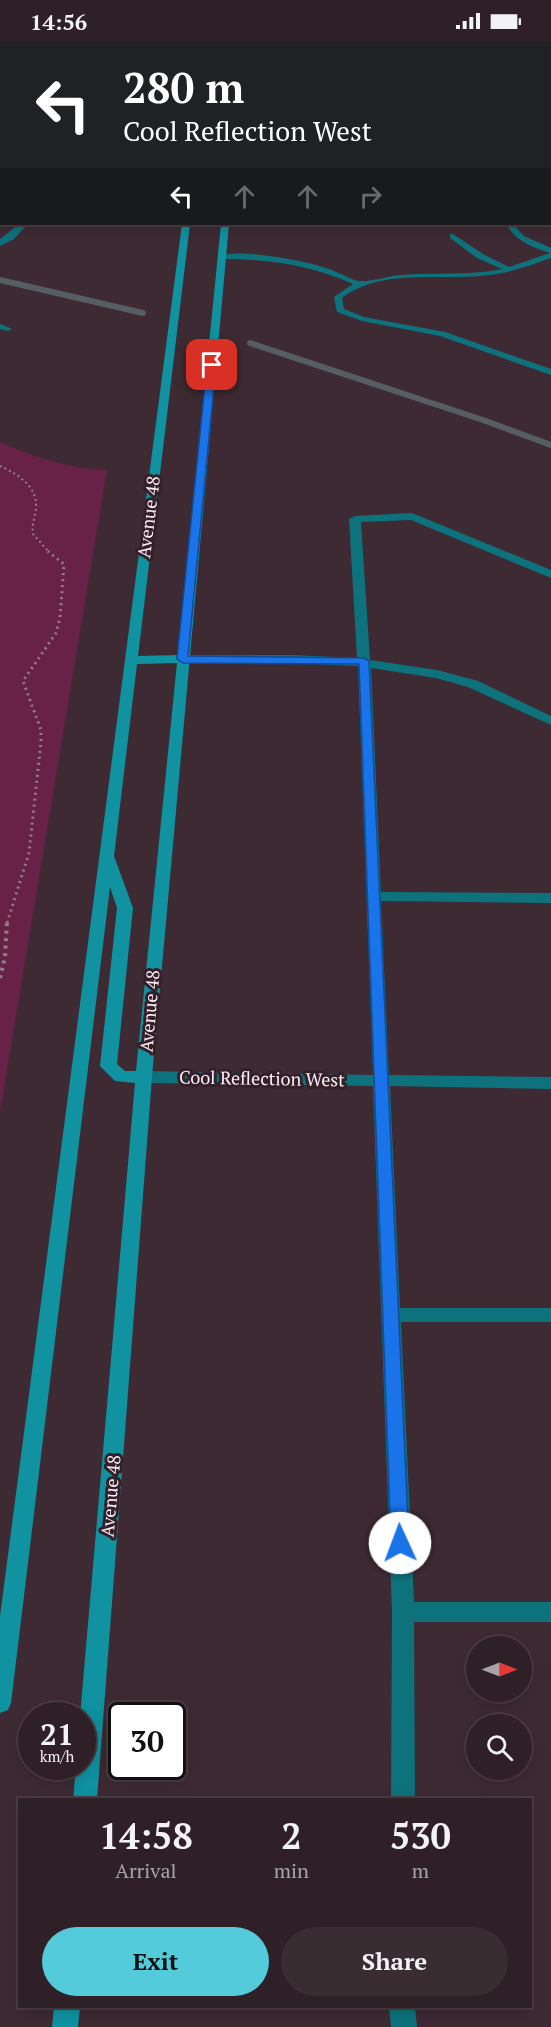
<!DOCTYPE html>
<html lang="en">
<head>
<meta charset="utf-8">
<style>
	:root { --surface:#2e2026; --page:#3a2d32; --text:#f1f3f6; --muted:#a7a3a7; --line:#493e43; --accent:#53cbda }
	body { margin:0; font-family:"PT Serif",serif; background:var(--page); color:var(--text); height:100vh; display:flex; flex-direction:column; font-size:22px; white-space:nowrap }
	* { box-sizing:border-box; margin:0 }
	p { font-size:20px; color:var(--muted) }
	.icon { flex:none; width:33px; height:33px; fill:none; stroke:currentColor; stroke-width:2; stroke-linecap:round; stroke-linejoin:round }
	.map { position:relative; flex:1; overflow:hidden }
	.side { position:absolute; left:18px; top:1756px; width:514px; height:210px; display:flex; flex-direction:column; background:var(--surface); border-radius:0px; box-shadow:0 3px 15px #0003,0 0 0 2px var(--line) }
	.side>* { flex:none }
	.guide { position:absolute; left:0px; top:0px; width:552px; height:183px; box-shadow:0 3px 15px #0003,0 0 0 2px var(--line); background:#202124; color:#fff; overflow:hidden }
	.needle { width:39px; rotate:90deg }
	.fabs { position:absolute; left:466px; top:1594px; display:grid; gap:12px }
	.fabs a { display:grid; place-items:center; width:66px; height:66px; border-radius:50%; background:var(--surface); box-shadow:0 3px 15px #0003,0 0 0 2px var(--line); font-size:30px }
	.speed { position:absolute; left:18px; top:1660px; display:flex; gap:12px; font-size:30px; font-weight:700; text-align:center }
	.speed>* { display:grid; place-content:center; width:78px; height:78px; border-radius:50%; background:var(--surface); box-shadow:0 3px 15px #0003,0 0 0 2px var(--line); line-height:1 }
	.speed small { font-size:15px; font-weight:400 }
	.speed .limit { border:3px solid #111; border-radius:9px; background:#fff; color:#111 }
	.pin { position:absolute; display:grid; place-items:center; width:51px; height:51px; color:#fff; margin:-26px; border-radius:12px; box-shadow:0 3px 9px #0006 }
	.me { position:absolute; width:66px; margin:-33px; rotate:358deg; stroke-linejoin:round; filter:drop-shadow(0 0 4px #0008) }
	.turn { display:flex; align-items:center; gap:21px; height:126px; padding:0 24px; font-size:27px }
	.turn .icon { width:78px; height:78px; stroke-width:2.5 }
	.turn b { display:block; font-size:42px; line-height:51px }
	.lanes { display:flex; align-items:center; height:57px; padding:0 24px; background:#0003; justify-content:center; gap:30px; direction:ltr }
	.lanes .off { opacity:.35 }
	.eta { display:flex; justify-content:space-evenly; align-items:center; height:102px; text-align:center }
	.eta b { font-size:36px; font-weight:800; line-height:42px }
	.action { display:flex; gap:12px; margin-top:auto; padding:12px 24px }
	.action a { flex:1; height:69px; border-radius:36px; background:var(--accent); color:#111; font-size:24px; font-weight:800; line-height:69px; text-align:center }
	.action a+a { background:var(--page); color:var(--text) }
	.status { display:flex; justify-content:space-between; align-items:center; height:42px; padding:0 30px; background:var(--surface); direction:ltr }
	.status svg { height:16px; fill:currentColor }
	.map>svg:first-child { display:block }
	.green { fill:#692247 }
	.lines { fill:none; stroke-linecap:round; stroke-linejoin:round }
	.stream { stroke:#555e61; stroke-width:6 }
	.path-far2 { stroke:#907f86; stroke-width:2; stroke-dasharray:2 3; stroke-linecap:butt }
	.path-far1 { stroke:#907f86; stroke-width:3; stroke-dasharray:2 4; stroke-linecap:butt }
	.path { stroke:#907f86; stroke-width:4; stroke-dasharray:3 4.5; stroke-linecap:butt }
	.service { fill:#0e727d; fill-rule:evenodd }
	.minor { fill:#0e727d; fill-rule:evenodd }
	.secondary { fill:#1092a0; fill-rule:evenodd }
	.route { fill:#1a73e8; stroke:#114b97; stroke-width:1.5 }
	.labels { text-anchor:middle; stroke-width:6; stroke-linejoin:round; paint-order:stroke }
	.street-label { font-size:18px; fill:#fdeff5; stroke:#332029 }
</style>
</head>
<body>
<div class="status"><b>14:56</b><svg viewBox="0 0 49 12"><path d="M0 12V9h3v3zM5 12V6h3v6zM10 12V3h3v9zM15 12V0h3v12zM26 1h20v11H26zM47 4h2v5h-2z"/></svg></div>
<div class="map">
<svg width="551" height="1985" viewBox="0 0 551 1985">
	<rect width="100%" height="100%" fill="#3e2a33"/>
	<path class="green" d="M0 400C33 415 70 427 107 428L0 1070Z"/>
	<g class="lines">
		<g class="stream">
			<path d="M0 238 143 271"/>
			<path d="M250 301 483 378 551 403"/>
		</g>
		<path class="path-far2" d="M0 424C16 431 37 444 36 464 36 474 31 482 33 492L48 509"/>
		<path class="path-far1" d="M7 881 29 811 41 700V688L23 639 56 591 60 576 64 522 46 508"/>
		<path class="path" d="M0 936 5 915 7 879"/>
		<g class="service">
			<path d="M522 0H528L529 2H523Z"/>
			<path d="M507 182H513L524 194 551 206V216C528 224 505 233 480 234 436 238 379 227 342 256L344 267 364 275 445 290 551 327V333L440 294 362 279 337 270 334 255 353 242C310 223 269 217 222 217L218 215C235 205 306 219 326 226 335 228 353 239 360 239 369 240 390 234 401 233 434 230 469 234 502 227L477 216 450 196V192H453L483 212 509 225 550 211C534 206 513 198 507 182Z"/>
			<path d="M0 282 12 287 8 289 0 287Z"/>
		</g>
		<g class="minor">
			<path d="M115 0H123L115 2Z"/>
			<rect x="150" y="0" width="8" height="2"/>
			<rect x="372" y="0" width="8" height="2"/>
			<rect x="0" y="3" width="2" height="4"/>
			<rect x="550" y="13" width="1" height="4"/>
			<rect x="0" y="104" width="2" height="4"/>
			<path d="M19 182H28L14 197 0 204V197Z"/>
			<path d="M412 471 551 528V536L411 478 361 480 370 618 437 628 478 639 551 674V683L468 645 436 636 371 626 381 850 551 851V861L381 859 389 1033 551 1035V1047L390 1044 400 1266H551V1280H401L414 1560H551V1580H414L415 1758H391L392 1570 373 1044 144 1041 138 1039 136 1035 138 1031 144 1029 373 1033 358 624 293 621H183L177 617 183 613H293L357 616 349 477 355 474Z"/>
			<path d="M389 1965H415L417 1985H391Z"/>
		</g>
		<g class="secondary">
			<rect x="207" y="0" width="8" height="2"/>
			<rect x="236" y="0" width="8" height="2"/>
			<rect x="550" y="154" width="1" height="6"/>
			<path d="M182 182H190L138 614 178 613 221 182H229L152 1035 97 1758H73L76 1725H82V1674H80L135 1041 115 1039 100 1024 117 866 110 845 11 1661 8 1668 0 1671V1574ZM177 621 136 1029H125L117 1022 133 866 114 814 137 622Z"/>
			<path d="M54 1965H80L78 1985H52Z"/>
		</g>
	</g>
	<path class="route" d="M212 320 216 323 188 614 364 616 369 619 409 1501 406 1506 400 1509 394 1506 391 1501 359 622 183 621 177 617 207 323Z"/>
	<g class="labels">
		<g class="street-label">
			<text transform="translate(149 475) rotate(-83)" y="6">Avenue 48</text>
			<text transform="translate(150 969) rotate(-85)" y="6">Avenue 48</text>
			<text transform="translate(262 1037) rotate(1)" y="6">Cool Reflection West</text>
			<text transform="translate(111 1454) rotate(-85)" y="6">Avenue 48</text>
		</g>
	</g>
</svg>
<div class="fabs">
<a><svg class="needle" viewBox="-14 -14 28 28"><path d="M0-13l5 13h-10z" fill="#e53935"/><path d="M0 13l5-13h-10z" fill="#a7a3a7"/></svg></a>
<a><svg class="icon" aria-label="search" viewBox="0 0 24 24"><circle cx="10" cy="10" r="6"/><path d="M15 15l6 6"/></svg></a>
</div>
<div class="speed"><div>21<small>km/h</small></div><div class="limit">30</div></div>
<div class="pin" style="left:212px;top:323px;background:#d93025"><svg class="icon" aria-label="arrive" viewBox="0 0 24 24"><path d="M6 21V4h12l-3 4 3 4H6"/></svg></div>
<svg class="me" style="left:400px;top:1501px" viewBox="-20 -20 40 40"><circle r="19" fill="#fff"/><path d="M0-13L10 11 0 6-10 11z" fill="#1a73e8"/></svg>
<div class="guide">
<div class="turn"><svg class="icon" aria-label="left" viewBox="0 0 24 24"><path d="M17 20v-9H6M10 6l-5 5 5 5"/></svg><div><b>280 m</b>Cool Reflection West</div></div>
<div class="lanes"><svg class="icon" aria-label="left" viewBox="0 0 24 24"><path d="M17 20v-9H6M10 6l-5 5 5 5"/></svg><svg class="icon off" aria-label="ahead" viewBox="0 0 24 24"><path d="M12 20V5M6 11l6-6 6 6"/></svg><svg class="icon off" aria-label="ahead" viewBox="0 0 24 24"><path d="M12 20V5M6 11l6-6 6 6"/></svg><svg class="icon off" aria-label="right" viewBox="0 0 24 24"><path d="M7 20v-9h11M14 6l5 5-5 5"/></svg></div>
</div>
<section class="side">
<div class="eta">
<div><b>14:58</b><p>Arrival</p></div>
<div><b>2</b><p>min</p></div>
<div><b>530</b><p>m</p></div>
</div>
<div class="action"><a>Exit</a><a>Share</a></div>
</section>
</div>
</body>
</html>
